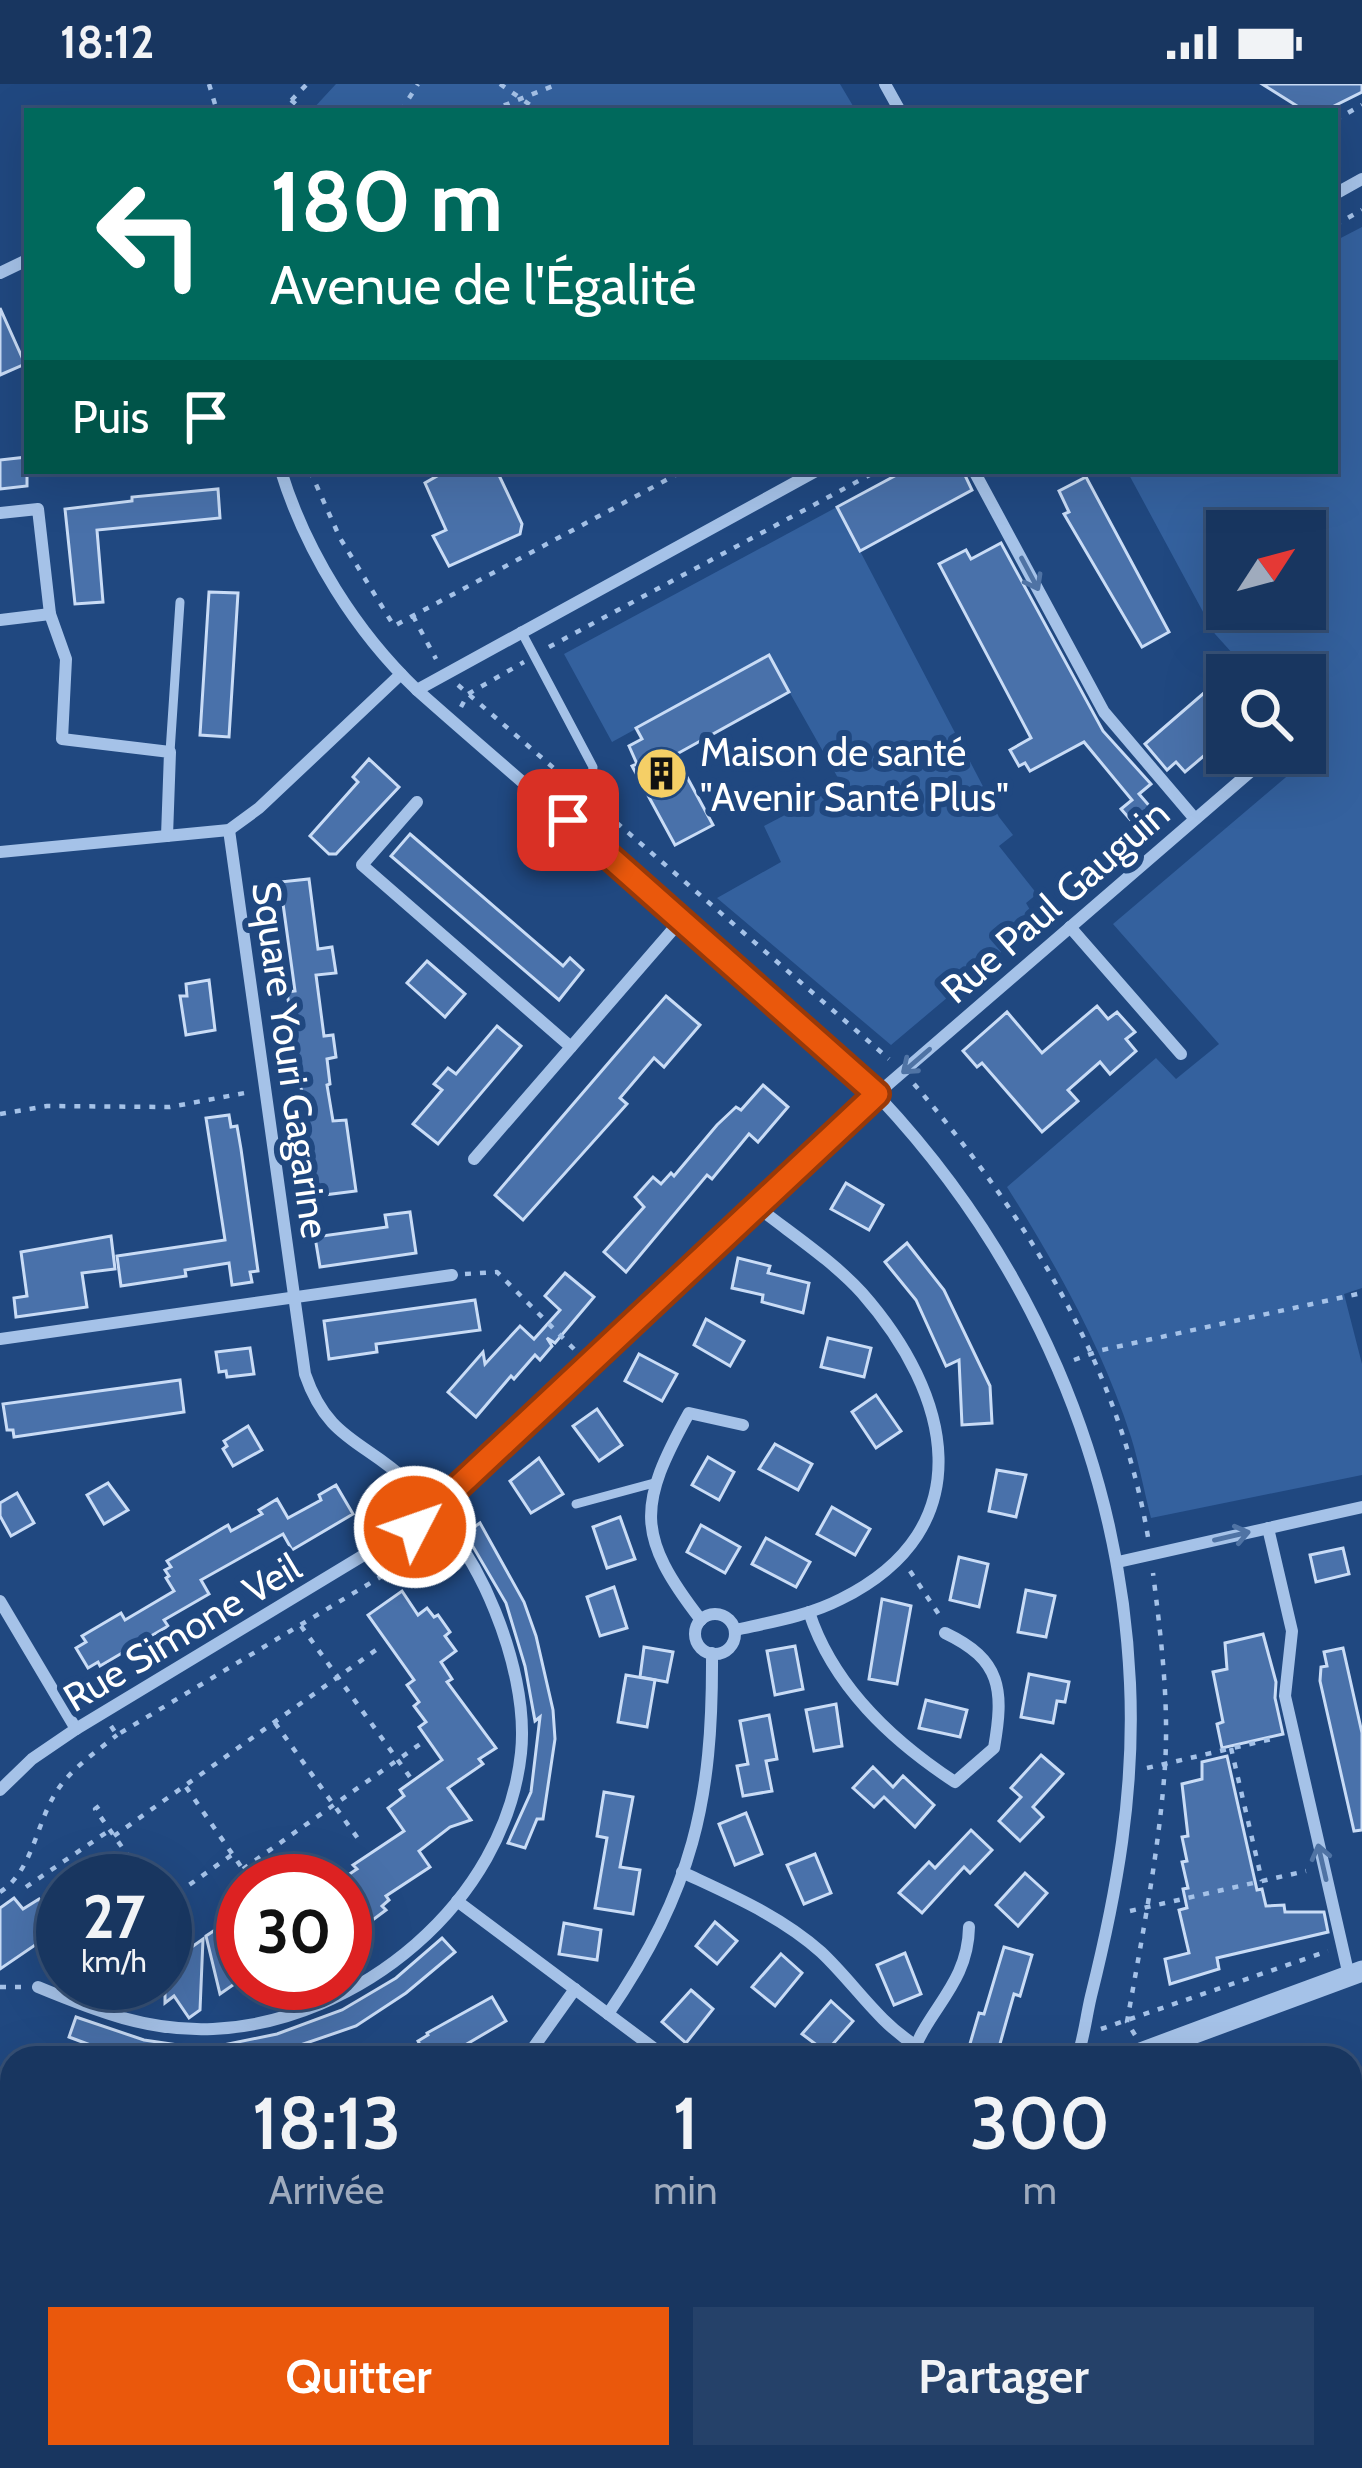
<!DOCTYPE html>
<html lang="fr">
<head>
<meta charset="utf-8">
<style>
	:root { --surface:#183660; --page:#254169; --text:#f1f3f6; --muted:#9fabbd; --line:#365075; --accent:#ea580c }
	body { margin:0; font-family:Cabin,sans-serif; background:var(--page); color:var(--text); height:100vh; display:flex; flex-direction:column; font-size:45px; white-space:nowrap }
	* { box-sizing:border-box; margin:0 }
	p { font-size:39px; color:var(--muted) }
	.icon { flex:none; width:66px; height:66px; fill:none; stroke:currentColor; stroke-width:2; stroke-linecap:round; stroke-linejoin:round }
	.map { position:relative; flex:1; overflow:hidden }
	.drawer { position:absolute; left:0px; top:1962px; width:1362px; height:423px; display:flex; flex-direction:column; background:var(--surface); border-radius:36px 36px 0 0; box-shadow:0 12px 48px #0002,0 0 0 3px var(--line) }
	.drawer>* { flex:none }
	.hud { position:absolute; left:24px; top:24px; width:1314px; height:366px; border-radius:0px; box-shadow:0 12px 48px #0002,0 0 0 3px var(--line); background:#00695c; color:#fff; overflow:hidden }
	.needle { width:78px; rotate:54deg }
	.buttons { position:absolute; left:1206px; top:426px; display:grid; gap:24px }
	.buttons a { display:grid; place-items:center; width:120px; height:120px; border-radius:0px; background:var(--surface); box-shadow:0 12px 48px #0002,0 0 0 3px var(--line); font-size:60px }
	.speed { position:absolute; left:36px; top:1770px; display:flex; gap:24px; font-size:60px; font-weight:700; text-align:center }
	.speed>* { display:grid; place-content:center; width:156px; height:156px; border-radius:50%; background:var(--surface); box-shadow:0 12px 48px #0002,0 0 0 3px var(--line); line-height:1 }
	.speed small { font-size:30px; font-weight:400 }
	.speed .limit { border:18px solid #d22; background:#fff; color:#111 }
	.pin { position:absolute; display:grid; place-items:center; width:102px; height:102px; color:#fff; margin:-51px; border-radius:24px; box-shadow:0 6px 18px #0006 }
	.me { position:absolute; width:132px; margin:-66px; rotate:49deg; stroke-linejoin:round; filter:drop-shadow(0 0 9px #0008) }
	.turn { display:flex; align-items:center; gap:42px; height:252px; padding:0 48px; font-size:54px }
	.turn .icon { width:156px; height:156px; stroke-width:2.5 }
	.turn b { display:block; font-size:84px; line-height:102px }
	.then { display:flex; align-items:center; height:114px; padding:0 48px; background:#0003; gap:24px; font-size:45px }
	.eta { display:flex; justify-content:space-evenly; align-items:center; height:204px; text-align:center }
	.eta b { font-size:72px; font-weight:600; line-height:84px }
	.cta { display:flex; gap:24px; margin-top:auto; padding:24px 48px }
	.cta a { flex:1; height:138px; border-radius:0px; background:var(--accent); color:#fff; font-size:48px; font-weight:600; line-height:138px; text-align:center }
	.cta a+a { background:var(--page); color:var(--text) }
	.status { display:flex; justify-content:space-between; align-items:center; height:84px; padding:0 60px; background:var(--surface); direction:ltr }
	.status svg { height:33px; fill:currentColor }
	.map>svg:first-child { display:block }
	.green { fill:#34619e; fill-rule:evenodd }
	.building { fill:#4971aa; stroke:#c9dcf6; stroke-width:3 }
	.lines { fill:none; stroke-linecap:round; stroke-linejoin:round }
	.path { stroke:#a5c2e8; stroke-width:4.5; stroke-dasharray:6 9; stroke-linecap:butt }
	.service { stroke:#a5c2e8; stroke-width:9 }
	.minor { stroke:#a5c2e8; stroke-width:12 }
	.tertiary { stroke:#a5c2e8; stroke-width:21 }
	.primary { stroke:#e8f0fe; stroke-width:30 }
	.oneway { stroke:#4f73a4 }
	.route-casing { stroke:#983908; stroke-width:30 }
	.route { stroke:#ea580c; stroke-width:21 }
	.labels { text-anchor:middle; stroke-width:12; stroke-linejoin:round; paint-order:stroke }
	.poi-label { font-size:39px; fill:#fff; stroke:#204880; text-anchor:start }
	.street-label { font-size:39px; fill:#fff; stroke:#204880 }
</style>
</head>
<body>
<div class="status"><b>18:12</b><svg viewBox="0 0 49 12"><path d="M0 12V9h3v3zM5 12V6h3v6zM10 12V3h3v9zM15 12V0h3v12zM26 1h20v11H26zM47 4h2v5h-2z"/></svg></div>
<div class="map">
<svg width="1362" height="2384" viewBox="0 0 1362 2384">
	<rect width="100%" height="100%" fill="#204880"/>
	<g class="green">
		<path d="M336 0H840L856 27H311Z"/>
		<path d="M1362 143V1204L1344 1210 1362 1280V1391L1151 1434C1144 1407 1139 1379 1131 1353 1103 1265 1056 1180 1007 1103L1156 974 1176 995 1219 960 1113 840 1319 665 1305 650V591H1252L1215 550 1127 387H1335V157ZM1227 447H1305V525H1227Z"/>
		<path d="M837 423 999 733 1013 751 999 762 1037 810 1026 819 1037 838 891 961 717 814 781 778 764 742 842 701 769 572 612 658 564 570Z"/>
		<path d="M1350 2280 1362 2285V2384H936L940 2373H1350Z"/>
	</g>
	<g class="building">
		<path d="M1262 0H1362V8L1324 27H1305Z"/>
		<path d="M0 224 25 280 0 291Z"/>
		<path d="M27 373V402L0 405V376Z"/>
		<path d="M446 387H497L522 440 520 450 449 482 433 452 446 446 425 399Z"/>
		<path d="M904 387H963L972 406 860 467 837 423Z"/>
		<path d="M1086 393 1169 548 1142 563 1064 430 1069 428 1059 407Z"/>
		<path d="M218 405 220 434 97 446 103 518 75 520 65 425 132 417V413Z"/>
		<path d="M1001 459 1103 647 1151 700 1139 710 1159 733 1141 748 1121 725 1132 716 1084 658 1030 687 1025 679 1019 682 1010 666 1031 654 939 480 966 466 971 475Z"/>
		<path d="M209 508 238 509 229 653 200 651Z"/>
		<path d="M769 571 789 608 675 671 713 741 675 761 632 682 637 680 629 662 642 655 636 644Z"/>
		<path d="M1227 589V652L1185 688 1176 678 1167 686 1145 660Z"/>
		<path d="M369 675 399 703 336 770H329L310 752 358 698 353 693Z"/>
		<path d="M410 750 563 882 570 874 583 886 559 916 391 772Z"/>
		<path d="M309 795 318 865 332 863 336 889 316 891 324 952 333 951 336 973 327 975 330 1000 327 1001 333 1037 346 1036 356 1107 316 1112 299 1017H303L287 908 295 907 280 798Z"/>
		<path d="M427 877 465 910 445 933 407 899Z"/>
		<path d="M209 896 215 946 186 951 180 912H187L186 900Z"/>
		<path d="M666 912 700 941 664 983 654 974 620 1014 627 1020 523 1136 495 1111Z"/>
		<path d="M1097 922 1108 935 1117 928 1135 948 1126 955 1136 967 1110 990 1100 978 1068 1006 1078 1017 1042 1048 982 979 977 983 963 967 1007 928 1042 969Z"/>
		<path d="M497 942 521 962 438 1060 413 1040 442 1006 434 1000 448 984 456 990Z"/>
		<path d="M763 1001 788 1023 758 1058 749 1050 712 1095 707 1091 626 1188 604 1168 644 1123 635 1113 653 1093 661 1100 671 1089 674 1092 717 1041 736 1023 741 1026Z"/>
		<path d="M229 1031 231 1043 237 1042 241 1065 258 1187 250 1188 252 1198 232 1201 229 1179 185 1186 186 1192 121 1202 117 1172 225 1156 206 1034Z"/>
		<path d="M846 1099 883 1121 869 1146 831 1125Z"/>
		<path d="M410 1128 416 1169 320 1183 315 1153 387 1143 385 1131Z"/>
		<path d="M111 1152 115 1185 82 1189 87 1223 16 1233 14 1214 27 1212 21 1168Z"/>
		<path d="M907 1159 944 1206 990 1302 992 1339 962 1341 959 1276 946 1282 916 1216 885 1178Z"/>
		<path d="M738 1174 770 1182 768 1189 809 1199 803 1229 762 1218 763 1211 732 1204Z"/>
		<path d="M565 1189 594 1213 555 1259 547 1254 552 1262 540 1276 535 1271 514 1295 511 1292 476 1333 448 1308 483 1268 485 1280 520 1242 534 1255 560 1226 545 1212Z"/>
		<path d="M475 1216 480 1246 376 1260 377 1268 329 1275 324 1237Z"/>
		<path d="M706 1235 744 1257 730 1282 694 1261Z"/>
		<path d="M828 1254 871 1264 864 1293 821 1283Z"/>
		<path d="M250 1264 254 1290 227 1293 226 1287 219 1288 216 1268Z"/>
		<path d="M639 1270 677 1290 662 1317 625 1297Z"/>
		<path d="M180 1296 184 1328 14 1353 13 1346H7L3 1320Z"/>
		<path d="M876 1311 901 1347 876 1364 852 1328Z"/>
		<path d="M597 1325 622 1361 599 1377 573 1342Z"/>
		<path d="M248 1342 262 1366 233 1382 223 1365 227 1362 224 1357Z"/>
		<path d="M775 1360 812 1380 798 1406 759 1385Z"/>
		<path d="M708 1373 734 1388 719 1416 692 1401Z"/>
		<path d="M539 1374 563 1410 531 1429 510 1397Z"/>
		<path d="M997 1386 1026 1391 1016 1433 989 1427Z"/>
		<path d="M108 1399 128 1426 104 1440 87 1411Z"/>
		<path d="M336 1401 353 1430 292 1466 283 1450 201 1496 209 1510 164 1536 168 1542 100 1582 98 1578 88 1584 76 1564 86 1558 82 1552 121 1529 125 1536 174 1507 166 1494 169 1492 165 1486 171 1483 167 1477 228 1441 231 1447 262 1430 259 1426 277 1415 288 1434 321 1416 319 1411Z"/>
		<path d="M17 1409 34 1439 11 1452 0 1432V1419Z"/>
		<path d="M832 1423 870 1445 855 1471 817 1450Z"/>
		<path d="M620 1433 635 1475 607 1484 593 1443Z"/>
		<path d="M480 1439 524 1518 536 1552 553 1626 555 1655 543 1735H537L525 1764 508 1759 531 1708 540 1633 535 1637 525 1582 506 1519 465 1449Z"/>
		<path d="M701 1441 740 1463 725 1489 687 1468Z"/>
		<path d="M766 1454 810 1478 796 1503 752 1480Z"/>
		<path d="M1343 1464 1349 1490 1316 1498 1310 1471Z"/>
		<path d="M959 1473 988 1480 979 1523 950 1516Z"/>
		<path d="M614 1503 627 1544 600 1552 587 1513Z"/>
		<path d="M1026 1506 1055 1512 1046 1553 1018 1548Z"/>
		<path d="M402 1507 418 1531 427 1524 434 1533 438 1531 450 1548 445 1552 456 1567 441 1578 452 1595 447 1598 496 1664 479 1675 483 1680 448 1704 471 1736 450 1743 419 1767 430 1783 386 1812 389 1816 382 1822 386 1826 370 1838 366 1833 345 1848V1793L357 1785 353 1781 404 1747 388 1724 404 1712 400 1706 442 1676 419 1643 426 1638 414 1622 419 1618 407 1601 414 1596 368 1531Z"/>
		<path d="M882 1515 911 1522 897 1600 869 1595Z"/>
		<path d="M1263 1550 1276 1598 1275 1614 1283 1650 1222 1664 1217 1640 1223 1638 1213 1588 1227 1585 1225 1559Z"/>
		<path d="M795 1562 803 1605 775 1611 767 1567Z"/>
		<path d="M644 1563 673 1568 667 1598 640 1593Z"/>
		<path d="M1343 1564 1362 1649V1746L1354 1747 1320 1597 1321 1583 1327 1582 1324 1568Z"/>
		<path d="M1029 1590 1069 1598 1065 1618 1057 1617 1053 1639 1021 1633Z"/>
		<path d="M626 1591 655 1596 647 1643 618 1638Z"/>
		<path d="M926 1616 967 1626 960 1653 919 1644Z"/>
		<path d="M836 1620 842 1662 814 1667 806 1626Z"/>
		<path d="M769 1631 777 1675 766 1677 772 1707 743 1712 737 1682 748 1680 740 1637Z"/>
		<path d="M1041 1671 1063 1690 1033 1723 1043 1733 1020 1757 999 1737 1021 1713 1011 1704Z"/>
		<path d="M1227 1672 1257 1806 1262 1805 1266 1822 1284 1821 1285 1828H1324L1328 1848 1217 1874 1219 1885 1170 1900 1165 1875 1189 1869 1179 1826 1187 1824 1183 1805 1188 1804 1182 1778 1187 1777 1182 1753 1188 1752 1182 1700 1202 1695V1678Z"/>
		<path d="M873 1683 893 1703 903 1692 934 1721 915 1743 884 1713 874 1723 853 1704Z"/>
		<path d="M604 1708 633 1713 620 1783 640 1786 633 1830 595 1824 607 1754 597 1752Z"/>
		<path d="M746 1729 762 1770 735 1781 719 1740Z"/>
		<path d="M971 1746 992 1766 970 1789 964 1783 922 1829 899 1809 929 1778 935 1784Z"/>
		<path d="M815 1770 831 1809 804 1820 787 1781Z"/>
		<path d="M1025 1789 1047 1809 1018 1842 996 1821Z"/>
		<path d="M63 1809V1842L0 1885V1824L14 1814 23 1825 39 1815 44 1823Z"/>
		<path d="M715 1838 737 1857 717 1880 696 1862Z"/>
		<path d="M564 1839 601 1846 597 1876 559 1870Z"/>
		<path d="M221 1842 234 1861 243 1854V1894L220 1910 206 1852Z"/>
		<path d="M442 1854 455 1868 406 1909 356 1942 277 1969 251 1974H205L204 1965 277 1950 342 1926 396 1894Z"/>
		<path d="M203 1855 200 1926 189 1934 174 1912 165 1919V1882Z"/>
		<path d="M1004 1863 1032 1871 1020 1912 1014 1910 996 1974 967 1970 979 1929 984 1930Z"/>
		<path d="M905 1869 921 1910 894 1921 877 1881Z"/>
		<path d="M781 1870 802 1889 775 1922 752 1903Z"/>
		<path d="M691 1906 713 1925 686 1959 662 1938Z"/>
		<path d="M492 1913 506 1937 443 1974H427L418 1957 428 1951 427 1949Z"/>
		<path d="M831 1917 853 1937 826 1968 802 1950Z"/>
		<path d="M76 1933 144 1956 192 1963 191 1974H131L101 1965 69 1953Z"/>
	</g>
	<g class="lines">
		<g class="path">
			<path d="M209 0 217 27"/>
			<path d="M500 0 539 27"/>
			<path d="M291 16 304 27"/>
			<path d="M281 27 307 0"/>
			<path d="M401 27 418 0"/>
			<path d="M490 27 558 0"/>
			<path d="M1335 36 1362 21"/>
			<path d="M1335 141 1362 126"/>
			<path d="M310 387 340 454 394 542 683 387"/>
			<path d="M413 532 436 575"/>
			<path d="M549 563 877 387"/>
			<path d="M458 601 572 700"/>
			<path d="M461 623 468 610 524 578"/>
			<path d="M594 719 889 975"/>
			<path d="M914 1000C1026 1130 1119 1282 1148 1453"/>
			<path d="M0 1030 47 1022 170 1023 250 1008"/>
			<path d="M465 1190 497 1188 577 1268"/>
			<path d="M1074 1276 1102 1266 1362 1209"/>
			<path d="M910 1487 940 1532"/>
			<path d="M301 1542 410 1693"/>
			<path d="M275 1639 359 1756"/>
			<path d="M111 1642 117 1651 437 1459"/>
			<path d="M1231 1664 1262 1797"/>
			<path d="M1147 1684 1276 1654"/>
			<path d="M186 1703 251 1797"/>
			<path d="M99 1722 95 1725 146 1797"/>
			<path d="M114 1752 383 1561"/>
			<path d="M243 1785 423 1658"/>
			<path d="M26 1803 110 1746"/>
			<path d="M0 1808C32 1788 36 1741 55 1710 69 1686 96 1668 117 1651"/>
			<path d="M165 1818 233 1770"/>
			<path d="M1130 1827 1306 1787"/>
			<path d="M0 1903H24"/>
			<path d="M1101 1945 1328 1867"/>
			<path d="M1135 1951 1127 1938C1142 1853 1159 1768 1165 1682 1169 1617 1161 1553 1153 1489"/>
			<path d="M0 2336 12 2341"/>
			<path d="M96 2373 124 2384"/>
		</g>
		<g class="service">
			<path d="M521 547 593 683 591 701 568 737"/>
			<path d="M170 668 180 518"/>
			<path d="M576 1420 654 1399"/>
		</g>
		<g class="minor">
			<path d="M885 0 900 27"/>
			<path d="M1335 110 1362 95"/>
			<path d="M0 189 27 176"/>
			<path d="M281 387C306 468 356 548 417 606 523 700 632 791 738 885 786 927 836 966 879 1013 1030 1174 1120 1379 1130 1599 1135 1708 1117 1808 1091 1912 1086 1933 1084 1954 1077 1974"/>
			<path d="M974 387 1104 628 1195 735"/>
			<path d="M0 429 38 425 50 530 66 575 62 655 170 668 167 752"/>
			<path d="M0 536 50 530"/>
			<path d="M417 606 816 387"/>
			<path d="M417 718 362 781 571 963"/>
			<path d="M0 768 229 746 259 724 401 590"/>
			<path d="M1070 843 1181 970"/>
			<path d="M474 1075 682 835"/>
			<path d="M0 1255 452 1191"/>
			<path d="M1268 1444 1292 1547 1285 1612 1349 1892"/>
			<path d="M1118 1478 1362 1423"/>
			<path d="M0 1517 76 1645"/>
			<path d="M809 1528C833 1602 891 1656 955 1698L994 1664C1004 1606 1002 1576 945 1549"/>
			<circle cx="715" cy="1550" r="20"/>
			<path d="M701 1536C635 1451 638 1421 689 1329L743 1341"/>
			<path d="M735 1546C771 1538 808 1532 841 1515 984 1444 951 1310 862 1209 832 1176 790 1149 755 1121"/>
			<path d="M0 1706 32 1675 76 1645 435 1428 877 1010 1272 669"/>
			<path d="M682 1788C731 1811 781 1832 821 1868 854 1899 877 1937 915 1961"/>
			<path d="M457 1817 667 1974"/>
			<path d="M38 1903C96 1927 149 1948 213 1945 359 1938 505 1818 521 1669 526 1623 512 1569 495 1527 476 1479 446 1435 409 1399 364 1356 328 1357 305 1290L229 746"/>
			<path d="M608 1930C693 1805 713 1718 712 1569"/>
			<path d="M526 1974 575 1905"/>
			<path d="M911 1974C927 1925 968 1901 969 1843"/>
			<path d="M1350 2015 1362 2004"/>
			<path d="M1350 2268 1362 2273"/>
			<path d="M555 2373 580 2384"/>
			<path d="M747 2384 751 2373"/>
		</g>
		<g class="tertiary">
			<path d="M1127 1974 1362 1887"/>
			<path d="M896 2384 901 2373"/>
		</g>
		<path class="primary" d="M16 2373 45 2384"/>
	</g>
	<defs><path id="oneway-shaft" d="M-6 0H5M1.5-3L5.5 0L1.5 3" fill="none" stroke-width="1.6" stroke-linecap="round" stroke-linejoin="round" transform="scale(3)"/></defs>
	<g class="oneway">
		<use href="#oneway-shaft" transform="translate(1030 490) rotate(62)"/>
		<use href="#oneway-shaft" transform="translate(916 977) rotate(139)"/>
		<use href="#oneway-shaft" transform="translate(1232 1452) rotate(-13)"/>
		<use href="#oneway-shaft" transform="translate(1322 1778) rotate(-103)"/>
	</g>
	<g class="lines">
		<defs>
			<path id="route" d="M415 1443 877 1010 568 736"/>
		</defs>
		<use href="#route" class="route-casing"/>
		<use href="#route" class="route"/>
	</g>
	<defs>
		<symbol id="building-disc" viewBox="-11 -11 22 22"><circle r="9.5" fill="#f5cf66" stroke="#204880"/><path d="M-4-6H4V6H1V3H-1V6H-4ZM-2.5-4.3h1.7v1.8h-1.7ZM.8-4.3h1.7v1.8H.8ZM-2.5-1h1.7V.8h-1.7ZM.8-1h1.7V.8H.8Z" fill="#111"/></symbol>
	</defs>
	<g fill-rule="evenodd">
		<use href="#building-disc" x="632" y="660" width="59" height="59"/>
	</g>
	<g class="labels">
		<g class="poi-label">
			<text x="700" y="682">Maison de santé<tspan x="700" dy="45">"Avenir Santé Plus"</tspan></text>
		</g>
		<g class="street-label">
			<text transform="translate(1055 817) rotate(-41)" y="14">Rue Paul Gauguin</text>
			<text transform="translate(291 976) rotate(82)" y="14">Square Youri Gagarine</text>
			<text transform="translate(182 1548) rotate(-31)" y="14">Rue Simone Veil</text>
		</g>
	</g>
</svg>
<div class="buttons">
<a><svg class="needle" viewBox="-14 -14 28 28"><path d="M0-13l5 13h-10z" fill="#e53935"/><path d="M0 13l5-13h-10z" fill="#9fabbd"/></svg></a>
<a><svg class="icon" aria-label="search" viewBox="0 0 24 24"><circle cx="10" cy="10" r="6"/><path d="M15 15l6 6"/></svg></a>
</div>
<div class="speed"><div>27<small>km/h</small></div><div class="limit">30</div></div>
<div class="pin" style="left:568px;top:736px;background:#d93025"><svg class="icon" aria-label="arrive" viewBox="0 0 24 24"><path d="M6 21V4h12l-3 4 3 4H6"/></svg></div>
<svg class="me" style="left:415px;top:1443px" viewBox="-20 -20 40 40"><circle r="17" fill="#ea580c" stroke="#fff" stroke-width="3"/><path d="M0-11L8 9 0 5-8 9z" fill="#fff"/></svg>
<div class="hud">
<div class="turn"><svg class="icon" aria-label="left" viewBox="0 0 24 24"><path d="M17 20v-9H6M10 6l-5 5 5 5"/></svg><div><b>180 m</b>Avenue de l'Égalité</div></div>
<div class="then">Puis<svg class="icon" aria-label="arrive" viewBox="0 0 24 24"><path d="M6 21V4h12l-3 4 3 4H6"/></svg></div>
</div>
<section class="drawer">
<div class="eta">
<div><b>18:13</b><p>Arrivée</p></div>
<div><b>1</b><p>min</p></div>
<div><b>300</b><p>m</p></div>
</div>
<div class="cta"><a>Quitter</a><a>Partager</a></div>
</section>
</div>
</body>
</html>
